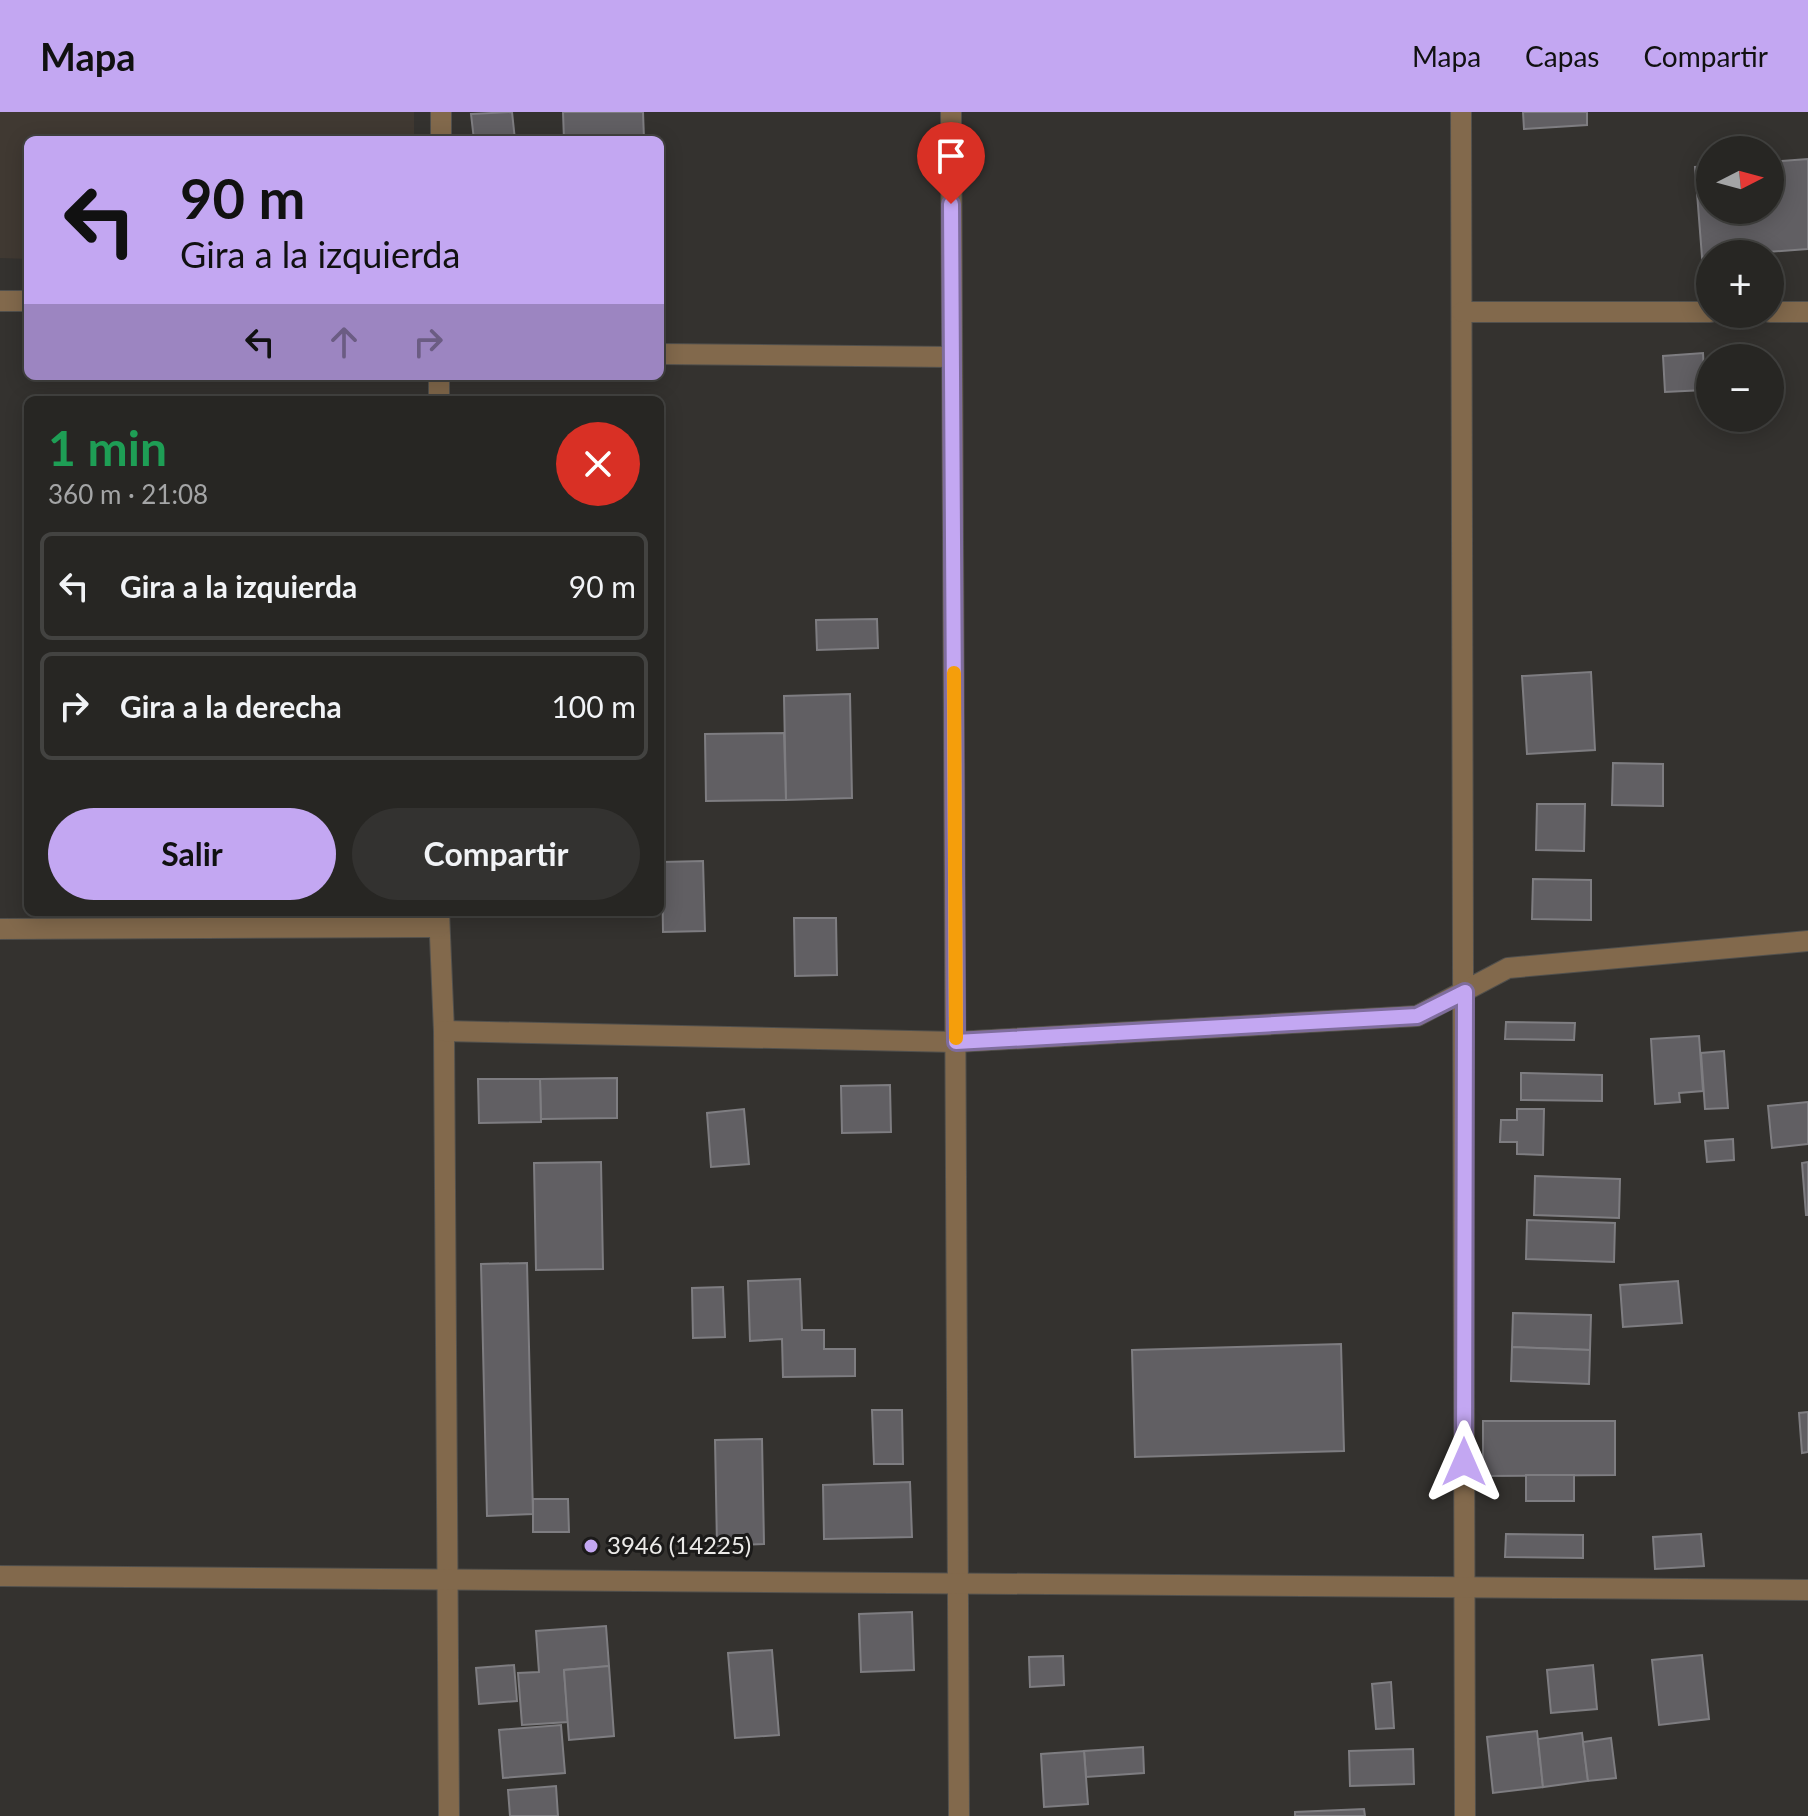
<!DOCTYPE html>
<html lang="es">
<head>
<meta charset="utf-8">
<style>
	:root { --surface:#272623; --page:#333230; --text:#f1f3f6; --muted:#a4a5a6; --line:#434341; --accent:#c3a7f2 }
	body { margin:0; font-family:Lato,sans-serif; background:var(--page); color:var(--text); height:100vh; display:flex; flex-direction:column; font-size:30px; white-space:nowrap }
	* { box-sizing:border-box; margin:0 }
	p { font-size:26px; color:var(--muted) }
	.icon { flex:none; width:44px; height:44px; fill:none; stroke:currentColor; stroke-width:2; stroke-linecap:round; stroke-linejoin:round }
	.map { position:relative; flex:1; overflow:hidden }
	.side { position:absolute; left:24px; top:284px; width:640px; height:520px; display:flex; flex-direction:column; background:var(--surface); border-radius:12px; box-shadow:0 4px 20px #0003,0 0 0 2px var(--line) }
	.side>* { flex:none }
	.hud { position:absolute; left:24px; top:24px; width:640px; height:244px; border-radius:12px; box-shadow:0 4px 20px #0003,0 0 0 2px var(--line); background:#c3a7f2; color:#111; overflow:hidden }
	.needle { width:52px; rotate:84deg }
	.tools { position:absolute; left:1696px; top:24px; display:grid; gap:16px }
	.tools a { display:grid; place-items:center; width:88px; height:88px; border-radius:50%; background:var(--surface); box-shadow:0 4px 20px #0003,0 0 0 2px var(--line); font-size:40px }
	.pin { position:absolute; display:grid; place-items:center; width:68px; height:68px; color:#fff; margin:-82px -34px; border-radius:50% 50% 50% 0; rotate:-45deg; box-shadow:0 0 8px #0007 }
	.pin .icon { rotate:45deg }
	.me { position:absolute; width:88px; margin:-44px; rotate:0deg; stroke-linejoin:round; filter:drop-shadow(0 0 6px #0008) }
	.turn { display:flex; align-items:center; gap:28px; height:168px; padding:0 24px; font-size:36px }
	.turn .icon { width:104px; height:104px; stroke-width:2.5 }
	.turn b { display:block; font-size:56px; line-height:68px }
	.lanes { display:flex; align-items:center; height:76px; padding:0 24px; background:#0003; justify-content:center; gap:40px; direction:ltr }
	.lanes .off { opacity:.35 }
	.round { display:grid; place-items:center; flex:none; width:84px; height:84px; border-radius:42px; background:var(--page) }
	.summary { display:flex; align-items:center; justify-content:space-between; height:136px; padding:0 24px }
	h1 { font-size:48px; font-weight:700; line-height:60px; color:#1e9e55 }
	.primary-button { display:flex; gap:16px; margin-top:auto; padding:16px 24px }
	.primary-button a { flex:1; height:92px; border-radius:48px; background:var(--accent); color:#111; font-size:32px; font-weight:700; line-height:92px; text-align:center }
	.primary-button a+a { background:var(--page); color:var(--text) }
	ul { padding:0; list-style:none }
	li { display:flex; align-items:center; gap:24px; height:108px; margin:0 16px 12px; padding:0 8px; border:4px solid var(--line); border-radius:12px }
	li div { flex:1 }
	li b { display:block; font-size:30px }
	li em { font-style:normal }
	header { display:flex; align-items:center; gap:48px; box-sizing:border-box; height:112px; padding:0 40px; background:var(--accent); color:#111 }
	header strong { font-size:38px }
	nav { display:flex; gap:44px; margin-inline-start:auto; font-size:28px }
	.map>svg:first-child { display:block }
	.built { fill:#403932 }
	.building { fill:#615f63; stroke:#7e7d81; stroke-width:2 }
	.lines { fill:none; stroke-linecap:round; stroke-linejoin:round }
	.street-casing { stroke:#51504d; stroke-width:22 }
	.street { stroke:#82694c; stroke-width:20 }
	.route-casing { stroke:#7f6d9d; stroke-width:20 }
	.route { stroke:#c3a7f2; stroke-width:14 }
	.slow { stroke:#f59e0b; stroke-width:14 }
	.poi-dot { fill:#c3a7f2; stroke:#1b1a19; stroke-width:3 }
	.labels { text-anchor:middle; stroke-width:6; stroke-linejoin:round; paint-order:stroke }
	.poi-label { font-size:24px; fill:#ecebe9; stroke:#1b1a19; text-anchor:start }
</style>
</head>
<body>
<header>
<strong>Mapa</strong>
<nav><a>Mapa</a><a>Capas</a><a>Compartir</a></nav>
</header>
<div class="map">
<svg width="1808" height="1704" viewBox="0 0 1808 1704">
	<rect width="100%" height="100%" fill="#34322f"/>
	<path class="built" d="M0 0H414V28H28V147L0 146Z"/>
	<g class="building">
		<path d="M512 0 515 28H474L471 2Z"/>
		<path d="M563 0H643L644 27 564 28Z"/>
		<path d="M1523 0H1587V13L1524 17Z"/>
		<path d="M1808 47V137L1702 145 1695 55 1710 54V98H1770V50Z"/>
		<path d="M1710 144V166H1704L1702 145Z"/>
		<path d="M1703 241 1705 278 1665 280 1663 244Z"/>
		<path d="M877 507 878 536 817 538 816 508Z"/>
		<path d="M1591 560 1595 638 1527 642 1522 564Z"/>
		<path d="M850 582 852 686 786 688 784 584Z"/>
		<path d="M784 621 786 688 706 689 705 622Z"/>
		<path d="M1613 651 1663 652V694L1612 693Z"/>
		<path d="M1537 692H1585L1584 739 1536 738Z"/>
		<path d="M703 749 705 819 663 820 662 750Z"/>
		<path d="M1533 767 1591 768V808L1532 807Z"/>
		<path d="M794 806H836L837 863 795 864Z"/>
		<path d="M1506 910 1575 911 1574 928 1505 927Z"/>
		<path d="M1699 924 1703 979 1679 981 1680 990 1655 992 1651 927Z"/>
		<path d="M1724 939 1728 996 1705 997 1701 941Z"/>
		<path d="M1521 961 1602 963V989L1521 988Z"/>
		<path d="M617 966V1006L541 1007 540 967Z"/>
		<path d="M478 967H540L541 1010 479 1011Z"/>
		<path d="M890 973 891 1020 842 1021 841 974Z"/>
		<path d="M1808 990V1032L1772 1036 1768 994Z"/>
		<path d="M744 997 749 1052 711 1055 707 1001Z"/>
		<path d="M1517 997H1544L1543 1043 1517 1042V1030H1500L1501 1008H1517Z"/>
		<path d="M1733 1027 1734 1048 1707 1050 1705 1029Z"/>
		<path d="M601 1050 603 1157 536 1158 534 1051Z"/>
		<path d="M1808 1050V1103H1806L1802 1051Z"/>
		<path d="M1535 1064 1620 1067 1619 1106 1534 1103Z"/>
		<path d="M1527 1108 1615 1111 1614 1150 1526 1147Z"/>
		<path d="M527 1151 533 1402 487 1404 481 1152Z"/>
		<path d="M800 1167 802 1218H824V1237H855V1264L783 1265 782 1227 750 1229 748 1169Z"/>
		<path d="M1678 1169 1682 1211 1623 1215 1620 1173Z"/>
		<path d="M723 1175 725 1225 693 1226 692 1176Z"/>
		<path d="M1513 1201 1591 1203 1590 1238 1512 1235Z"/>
		<path d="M1341 1232 1344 1339 1135 1345 1132 1238Z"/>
		<path d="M1512 1235 1590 1238 1589 1272 1511 1269Z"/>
		<path d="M872 1298H902L903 1352H874Z"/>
		<path d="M1808 1300V1340L1802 1341 1799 1301Z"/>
		<path d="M1483 1309H1615V1363L1483 1364Z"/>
		<path d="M762 1327 764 1432 717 1434 715 1328Z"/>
		<rect x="1526" y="1363" width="48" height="26"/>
		<path d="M910 1370 912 1425 824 1427 823 1373Z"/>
		<path d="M533 1387H568L569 1420H533Z"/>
		<path d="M1506 1422 1583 1423V1446L1505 1445Z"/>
		<path d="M1701 1422 1704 1454 1655 1457 1653 1425Z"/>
		<path d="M912 1500 914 1558 861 1560 859 1502Z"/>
		<path d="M606 1514 609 1554 564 1558 568 1610 522 1613 518 1561 539 1560 536 1519Z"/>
		<path d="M772 1538 779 1623 735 1626 728 1541Z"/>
		<path d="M1702 1543 1709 1607 1659 1613 1652 1548Z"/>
		<path d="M1063 1544 1064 1573 1030 1575 1029 1545Z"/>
		<path d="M514 1553 517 1589 479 1592 476 1556Z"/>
		<path d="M1593 1553 1597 1597 1551 1601 1547 1558Z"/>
		<path d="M609 1554 614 1624 569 1628 564 1558Z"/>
		<path d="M1391 1570 1394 1616 1376 1617 1372 1572Z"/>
		<path d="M561 1613 565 1661 503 1666 499 1618Z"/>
		<path d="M1537 1619 1543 1675 1493 1681 1487 1625Z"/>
		<path d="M1582 1621 1588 1669 1543 1675 1538 1627Z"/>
		<path d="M1611 1626 1616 1666 1588 1669 1583 1630Z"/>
		<path d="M1143 1635 1144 1661 1086 1665 1084 1639Z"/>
		<path d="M1413 1637 1414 1672 1350 1674 1349 1639Z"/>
		<path d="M1084 1639 1088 1692 1044 1695 1041 1642Z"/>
		<path d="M556 1674 558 1704H510L508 1678Z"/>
		<path d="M1364 1697 1365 1704H1295V1700Z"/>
	</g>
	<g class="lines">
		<defs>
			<g id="street">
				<path d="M951 0 959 1704"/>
				<path d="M1461 0 1465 1704"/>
				<path d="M441 28V0"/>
				<path d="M0 189H28"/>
				<path d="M1462 200H1710"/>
				<path d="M1770 200H1808"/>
				<path d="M660 242 952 245"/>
				<path d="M439 264V288"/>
				<path d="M439 800 444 919 449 1704"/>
				<path d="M0 817 439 815"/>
				<path d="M444 919 956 930 1417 904 1508 856 1808 829"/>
				<path d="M0 1464 1808 1478"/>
			</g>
		</defs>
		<use href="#street" class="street-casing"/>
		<use href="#street" class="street"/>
	</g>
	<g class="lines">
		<defs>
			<path id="route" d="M951 92 956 930 1417 904 1465 880 1464 1350"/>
		</defs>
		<use href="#route" class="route-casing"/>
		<use href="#route" class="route"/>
		<path class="slow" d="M954 561 956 926"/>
	</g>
	<circle class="poi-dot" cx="591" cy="1434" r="8"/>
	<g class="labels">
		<g class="poi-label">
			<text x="607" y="1442">3946 (14225)</text>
		</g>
	</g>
</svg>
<div class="tools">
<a><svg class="needle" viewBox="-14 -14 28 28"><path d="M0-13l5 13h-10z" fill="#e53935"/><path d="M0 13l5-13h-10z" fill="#a4a5a6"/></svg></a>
<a>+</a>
<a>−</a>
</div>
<div class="pin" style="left:951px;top:92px;background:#d93025"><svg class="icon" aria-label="arrive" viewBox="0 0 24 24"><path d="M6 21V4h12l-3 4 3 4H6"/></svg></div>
<svg class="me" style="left:1464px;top:1350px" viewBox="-20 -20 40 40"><path d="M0-17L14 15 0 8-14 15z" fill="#c3a7f2" stroke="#fff" stroke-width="4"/></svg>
<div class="hud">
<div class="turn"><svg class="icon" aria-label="left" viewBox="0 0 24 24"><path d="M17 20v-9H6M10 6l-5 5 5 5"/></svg><div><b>90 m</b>Gira a la izquierda</div></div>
<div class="lanes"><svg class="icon" aria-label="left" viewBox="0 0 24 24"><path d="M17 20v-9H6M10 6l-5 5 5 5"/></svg><svg class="icon off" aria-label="ahead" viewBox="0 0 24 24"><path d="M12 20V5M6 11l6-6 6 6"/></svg><svg class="icon off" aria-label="right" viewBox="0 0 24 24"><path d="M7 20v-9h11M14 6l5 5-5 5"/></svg></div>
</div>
<section class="side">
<div class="summary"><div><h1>1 min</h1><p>360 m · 21:08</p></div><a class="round" style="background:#d93025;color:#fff"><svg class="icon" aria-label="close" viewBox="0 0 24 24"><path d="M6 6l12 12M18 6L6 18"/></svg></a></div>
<ul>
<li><svg class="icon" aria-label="left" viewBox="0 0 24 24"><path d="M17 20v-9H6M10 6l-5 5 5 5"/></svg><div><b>Gira a la izquierda</b></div><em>90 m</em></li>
<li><svg class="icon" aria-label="right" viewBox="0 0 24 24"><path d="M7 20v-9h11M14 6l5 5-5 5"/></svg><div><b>Gira a la derecha</b></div><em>100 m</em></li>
</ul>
<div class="primary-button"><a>Salir</a><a>Compartir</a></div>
</section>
</div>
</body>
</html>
